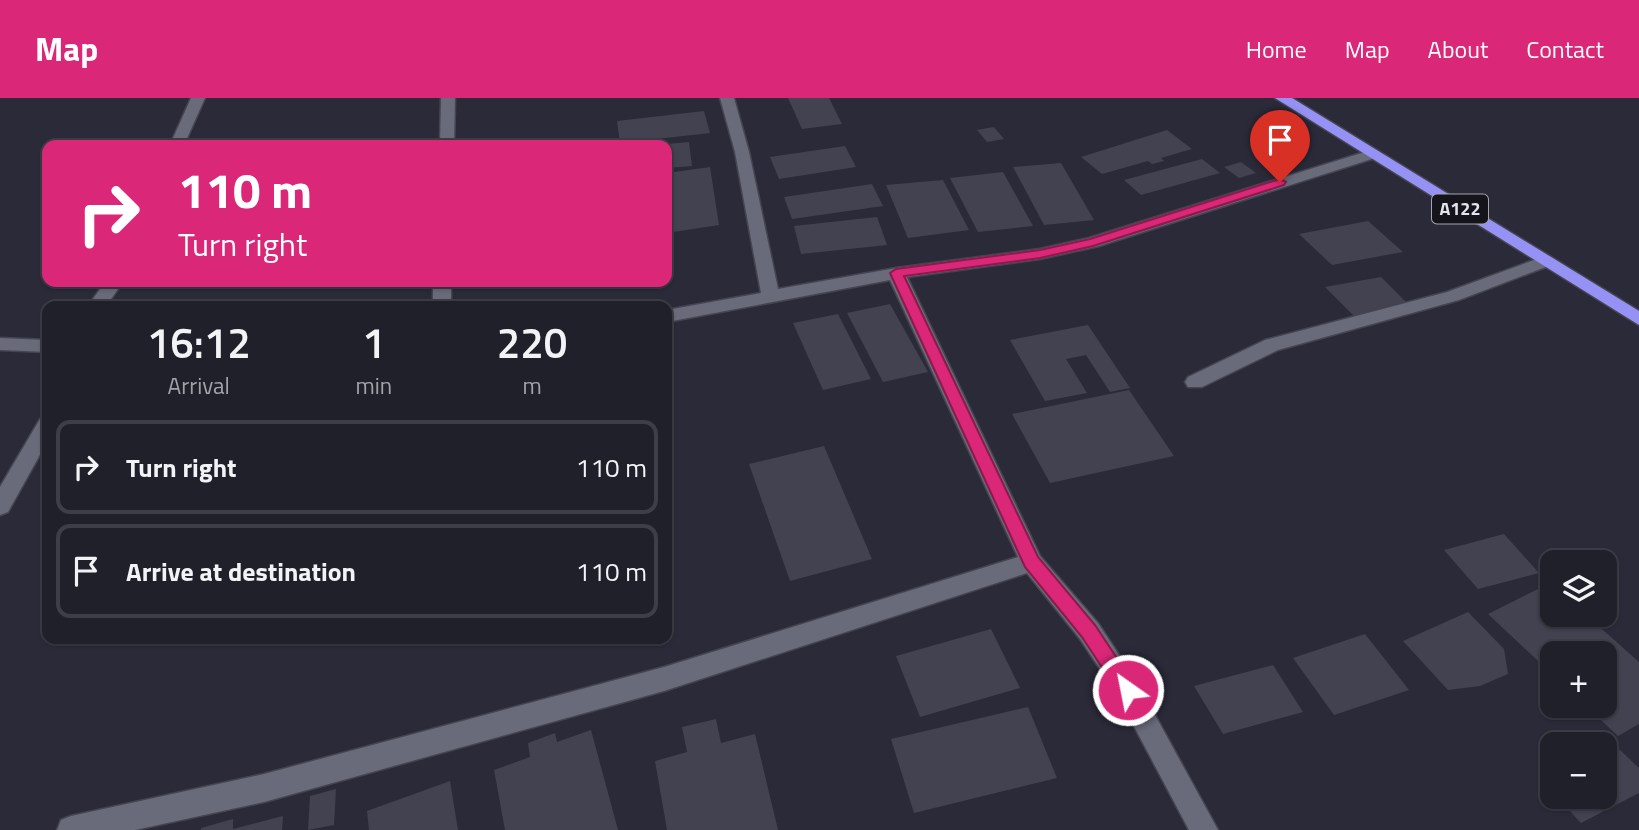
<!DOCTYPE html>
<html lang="en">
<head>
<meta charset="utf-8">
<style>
	:root { --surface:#20202b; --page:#282833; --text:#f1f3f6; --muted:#a2a3a9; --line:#3d3e47; --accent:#db2777 }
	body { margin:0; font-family:"Titillium Web",sans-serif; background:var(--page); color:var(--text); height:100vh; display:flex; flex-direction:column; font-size:26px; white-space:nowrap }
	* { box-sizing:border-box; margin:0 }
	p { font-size:23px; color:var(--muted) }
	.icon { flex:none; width:38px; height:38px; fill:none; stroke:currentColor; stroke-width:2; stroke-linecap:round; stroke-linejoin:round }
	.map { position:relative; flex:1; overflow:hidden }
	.panel { position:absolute; left:42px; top:203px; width:630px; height:343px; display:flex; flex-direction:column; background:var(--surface); border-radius:14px; box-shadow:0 2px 5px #0004,0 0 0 2px var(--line) }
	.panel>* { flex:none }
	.hud { position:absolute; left:42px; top:42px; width:630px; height:147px; border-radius:14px; box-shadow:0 2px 5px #0004,0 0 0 2px var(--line); background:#db2777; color:#fff; overflow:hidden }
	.fabs { position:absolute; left:1540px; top:452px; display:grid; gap:14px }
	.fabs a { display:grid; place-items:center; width:77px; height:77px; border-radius:14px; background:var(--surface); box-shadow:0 2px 5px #0004,0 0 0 2px var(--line); font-size:35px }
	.pin { position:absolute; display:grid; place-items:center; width:60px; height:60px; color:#fff; margin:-72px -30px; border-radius:50% 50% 50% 0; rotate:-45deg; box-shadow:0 0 7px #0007 }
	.pin .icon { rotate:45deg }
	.me { position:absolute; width:77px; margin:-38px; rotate:327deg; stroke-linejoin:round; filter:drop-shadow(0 0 5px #0008) }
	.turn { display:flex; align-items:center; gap:24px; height:147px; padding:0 21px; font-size:32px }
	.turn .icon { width:91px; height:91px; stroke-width:2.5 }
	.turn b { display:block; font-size:49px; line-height:60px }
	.eta { display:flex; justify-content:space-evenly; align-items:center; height:119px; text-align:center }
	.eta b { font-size:42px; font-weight:600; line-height:49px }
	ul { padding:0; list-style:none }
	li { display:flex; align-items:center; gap:21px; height:94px; margin:0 14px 10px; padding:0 7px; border:4px solid var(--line); border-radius:14px }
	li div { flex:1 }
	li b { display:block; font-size:26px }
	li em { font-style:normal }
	header { display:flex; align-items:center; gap:42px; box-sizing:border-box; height:98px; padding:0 35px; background:var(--accent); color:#fff }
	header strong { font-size:33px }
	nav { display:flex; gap:38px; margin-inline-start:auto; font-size:24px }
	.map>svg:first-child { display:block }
	.building { fill:#424251 }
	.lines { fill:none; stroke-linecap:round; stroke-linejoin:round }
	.minor-casing { stroke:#454551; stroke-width:3 }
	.highway-casing { stroke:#454551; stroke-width:3 }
	.minor { fill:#696a7a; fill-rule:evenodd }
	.highway { fill:#9692f5; fill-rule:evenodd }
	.route { fill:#db2777; stroke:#8e194d; stroke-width:2 }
	.labels { text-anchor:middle; stroke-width:7; stroke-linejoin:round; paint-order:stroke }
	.shield { fill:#14141a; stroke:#a4a5ad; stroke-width:2 }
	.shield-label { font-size:18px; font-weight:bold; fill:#e2e3ec }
</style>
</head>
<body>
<header>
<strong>Map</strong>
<nav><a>Home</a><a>Map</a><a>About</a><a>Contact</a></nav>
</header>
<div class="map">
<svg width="1639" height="732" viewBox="0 0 1639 732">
	<rect width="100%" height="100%" fill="#2a2a39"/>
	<g class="building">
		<path d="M788 0H829L842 26 802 31Z"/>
		<path d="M704 13 710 35 620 45 617 23Z"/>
		<path d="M994 29 1004 41 987 44 977 32Z"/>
		<path d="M1167 32 1192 51 1161 60 1164 63 1152 66 1148 63 1102 76 1081 59Z"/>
		<path d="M689 44 692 68 667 70V46Z"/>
		<path d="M845 48 856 69 779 81 770 59Z"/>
		<path d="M1202 61 1220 75 1141 97 1124 82Z"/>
		<path d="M1241 64 1256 75 1239 80 1224 69Z"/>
		<path d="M1061 65 1094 122 1044 127 1013 69Z"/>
		<path d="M710 69 719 127 667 135V75Z"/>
		<path d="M1003 74 1033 128 978 134 950 80Z"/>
		<path d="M943 82 969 132 908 140 886 87Z"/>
		<path d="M872 86 883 108 792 121 784 99Z"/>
		<path d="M877 119 887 147 801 156 794 128Z"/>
		<path d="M1368 123 1403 154 1332 167 1299 136Z"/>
		<path d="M1381 179 1410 208 1354 218 1325 189Z"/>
		<path d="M890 206 928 274 883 284 847 215Z"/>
		<path d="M838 216 871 281 823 292 793 225Z"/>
		<path d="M1088 227 1130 290 1110 294 1086 257 1066 261 1087 295 1045 303 1010 242Z"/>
		<path d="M1129 292 1174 358 1050 385 1012 316Z"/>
		<path d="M824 348 872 461 790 483 749 366Z"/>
		<path d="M1504 436 1539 475 1478 491 1444 452Z"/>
		<path d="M1550 485 1552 487V516H1585L1639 564V626L1618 638 1585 607H1605V555H1552V576L1488 516Z"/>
		<path d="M1468 514 1504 551 1508 576 1480 588 1448 592 1403 543Z"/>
		<path d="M991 531 1020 590 920 619 896 558Z"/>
		<path d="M1365 536 1409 592 1334 617 1293 560Z"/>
		<path d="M538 541H572V542L539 548Z"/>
		<path d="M1273 567 1303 614 1223 636 1194 588Z"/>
		<path d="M1028 609 1057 680 914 715 891 641Z"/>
		<path d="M716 621 721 645 755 636 778 732H667L655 663 687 654 682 629Z"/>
		<path d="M591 632 618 732H505L494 672 530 659 528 645 555 635 557 644Z"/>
		<path d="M1620 652 1639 670V695L1581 725 1556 698H1605V660Z"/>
		<path d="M450 683 458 732H369L367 713Z"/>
		<path d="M336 691 334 727 308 732 310 698Z"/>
		<path d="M283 718 282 732H233V731Z"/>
		<path d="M233 721V732H201V730Z"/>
	</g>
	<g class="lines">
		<defs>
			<g id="minor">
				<path d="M191 0H205L184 47H170Z"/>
				<path d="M441 0H455L454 47H440Z"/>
				<path d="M720 0H734L749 54 778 191 896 170 1040 151 1089 140 1368 53H1378L1381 56 1378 59 1099 148 1040 161 907 179 1040 458 1098 525 1137 584 1218 732H1189L1119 600 1080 541 1027 475 664 593 264 704 135 732H57L61 722 71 718 264 676 664 569 1018 459 890 182 667 224V212L761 195 735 54Z"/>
				<path d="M1545 158 1551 159 1554 163 1551 167 1459 202 1278 252 1202 289H1188L1185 284 1188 279 1265 242 1447 194Z"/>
				<path d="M105 184H123L106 208H88Z"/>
				<rect x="433" y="184" width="18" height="24"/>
				<path d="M0 240 47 242V254L0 252Z"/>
				<path d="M47 319V344L8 414 0 417V389L40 321Z"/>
			</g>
			<path id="highway" d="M1275 0H1292L1639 213V227Z"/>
		</defs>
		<use href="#minor" class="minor-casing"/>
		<use href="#highway" class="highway-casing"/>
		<use href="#minor" class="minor"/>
		<use href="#highway" class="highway"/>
	</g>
	<path class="route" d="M1280 81 1286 84 1284 87 1093 148 1040 160 904 178 1038 459 1095 527 1134 586 1137 592 1134 598 1128 601 1121 598 1082 539 1025 469 890 175 896 171 1040 152 1090 141Z"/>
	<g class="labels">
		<rect class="shield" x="1432" y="96.5" width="56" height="29" rx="5"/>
		<g class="shield-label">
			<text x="1460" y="117">A122</text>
		</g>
	</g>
</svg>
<div class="fabs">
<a><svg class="icon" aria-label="layers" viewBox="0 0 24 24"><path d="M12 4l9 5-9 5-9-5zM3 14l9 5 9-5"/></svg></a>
<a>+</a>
<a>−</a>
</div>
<div class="pin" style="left:1280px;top:84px;background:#d93025"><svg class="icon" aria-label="arrive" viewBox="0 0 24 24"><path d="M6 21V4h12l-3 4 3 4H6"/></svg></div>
<svg class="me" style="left:1128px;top:592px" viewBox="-20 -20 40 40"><circle r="17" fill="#db2777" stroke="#fff" stroke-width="3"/><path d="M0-11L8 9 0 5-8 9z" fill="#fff"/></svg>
<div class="hud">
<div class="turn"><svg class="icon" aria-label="right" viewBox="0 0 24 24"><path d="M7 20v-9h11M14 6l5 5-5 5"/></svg><div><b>110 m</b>Turn right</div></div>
</div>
<section class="panel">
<div class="eta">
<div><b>16:12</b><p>Arrival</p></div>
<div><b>1</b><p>min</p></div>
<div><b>220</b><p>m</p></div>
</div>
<ul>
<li><svg class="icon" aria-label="right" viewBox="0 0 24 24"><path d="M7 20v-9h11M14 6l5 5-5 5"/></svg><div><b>Turn right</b></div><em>110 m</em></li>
<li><svg class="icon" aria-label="arrive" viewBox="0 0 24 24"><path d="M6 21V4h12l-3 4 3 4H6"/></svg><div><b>Arrive at destination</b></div><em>110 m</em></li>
</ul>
</section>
</div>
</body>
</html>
